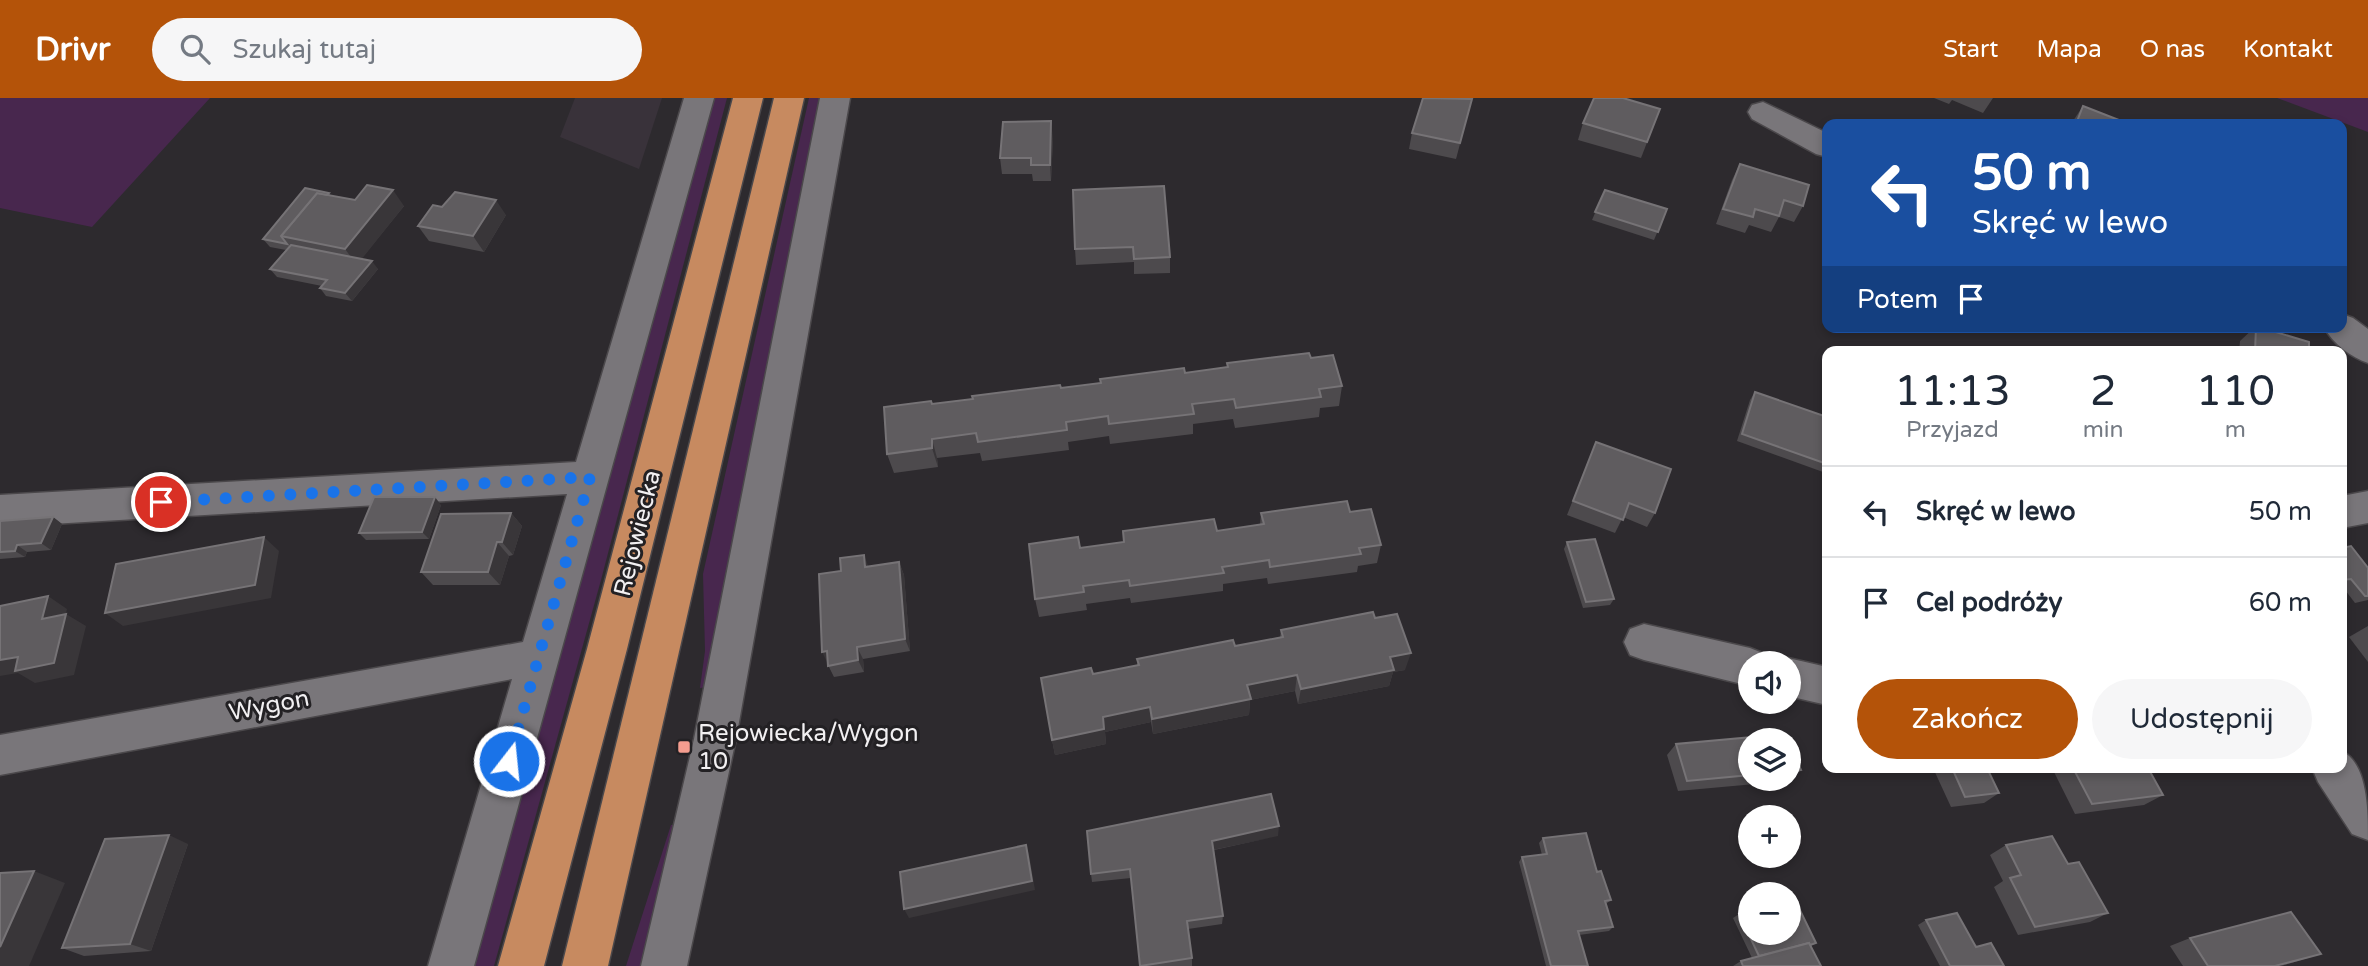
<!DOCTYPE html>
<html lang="pl">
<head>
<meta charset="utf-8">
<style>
	:root { --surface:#fff; --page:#f6f6f7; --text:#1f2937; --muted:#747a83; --line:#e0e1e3; --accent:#b45309 }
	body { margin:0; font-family:"Varela Round",sans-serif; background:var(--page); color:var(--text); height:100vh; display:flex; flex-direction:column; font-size:26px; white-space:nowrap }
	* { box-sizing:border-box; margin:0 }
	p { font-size:23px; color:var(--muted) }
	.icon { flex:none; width:38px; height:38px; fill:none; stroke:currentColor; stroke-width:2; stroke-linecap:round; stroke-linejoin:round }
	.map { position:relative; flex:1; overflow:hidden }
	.details { position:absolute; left:1822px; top:248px; width:525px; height:427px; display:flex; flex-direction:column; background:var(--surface); border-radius:14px; box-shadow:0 4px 10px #0003 }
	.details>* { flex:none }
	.banner { position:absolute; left:1822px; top:21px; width:525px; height:214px; border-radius:14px; box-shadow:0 4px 10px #0003; background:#1a4fa0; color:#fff; overflow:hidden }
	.tools { position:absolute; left:1738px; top:553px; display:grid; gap:14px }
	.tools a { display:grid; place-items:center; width:63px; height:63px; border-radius:50%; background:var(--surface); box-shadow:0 4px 10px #0003; font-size:35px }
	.pin { position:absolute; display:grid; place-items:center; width:60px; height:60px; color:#fff; margin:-30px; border:4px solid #fff; border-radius:50%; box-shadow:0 2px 7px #0007 }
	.me { position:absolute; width:77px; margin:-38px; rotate:16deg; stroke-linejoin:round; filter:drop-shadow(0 0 5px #0008) }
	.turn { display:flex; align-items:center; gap:24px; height:147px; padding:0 35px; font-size:32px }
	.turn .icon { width:91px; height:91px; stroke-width:2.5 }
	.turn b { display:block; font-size:49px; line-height:60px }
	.then { display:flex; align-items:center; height:66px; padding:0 35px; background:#0003; gap:14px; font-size:26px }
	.eta { display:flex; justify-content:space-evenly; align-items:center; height:119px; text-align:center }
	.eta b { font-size:42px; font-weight:600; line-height:49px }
	.primary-button { display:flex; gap:14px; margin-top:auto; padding:14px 35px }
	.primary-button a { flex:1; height:80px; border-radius:42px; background:var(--accent); color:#fff; font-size:28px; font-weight:600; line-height:80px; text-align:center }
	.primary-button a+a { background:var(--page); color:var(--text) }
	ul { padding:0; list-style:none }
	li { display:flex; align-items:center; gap:21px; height:91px; padding:0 35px; border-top:2px solid var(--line) }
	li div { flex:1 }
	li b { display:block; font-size:26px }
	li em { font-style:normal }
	header { display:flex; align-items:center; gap:42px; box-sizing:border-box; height:98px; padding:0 35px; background:var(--accent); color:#fff }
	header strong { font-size:33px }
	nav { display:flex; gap:38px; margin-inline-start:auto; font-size:24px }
	.search { width:490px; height:63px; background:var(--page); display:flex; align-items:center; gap:18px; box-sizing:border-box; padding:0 24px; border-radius:38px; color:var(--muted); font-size:26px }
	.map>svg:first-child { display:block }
	.built { fill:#39323a }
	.green { fill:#48274e }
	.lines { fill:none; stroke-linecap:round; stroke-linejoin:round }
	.minor-casing { stroke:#4b484b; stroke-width:3 }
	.highway-casing { stroke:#4b484b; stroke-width:3 }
	.minor { fill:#79767a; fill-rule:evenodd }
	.highway { fill:#c78a60; fill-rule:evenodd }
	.wall { fill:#4d4a4d }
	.shaded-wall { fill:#393639 }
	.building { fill:#5f5c5f; stroke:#767376; stroke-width:2 }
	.route { stroke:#1a73e8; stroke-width:12; stroke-dasharray:0 21.6 }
	.poi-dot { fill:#f59d8f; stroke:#232124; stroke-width:2.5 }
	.labels { text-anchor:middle; stroke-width:6; stroke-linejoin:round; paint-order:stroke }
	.street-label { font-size:24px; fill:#f2f0f2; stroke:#232124 }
	.poi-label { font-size:24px; fill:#f2f0f2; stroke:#232124; text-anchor:start }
</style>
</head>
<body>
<header>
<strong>Drivr</strong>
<div class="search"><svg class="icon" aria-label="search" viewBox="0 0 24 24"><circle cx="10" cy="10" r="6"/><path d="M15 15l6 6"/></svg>Szukaj tutaj</div>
<nav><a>Start</a><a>Mapa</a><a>O nas</a><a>Kontakt</a></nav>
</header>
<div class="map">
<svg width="2368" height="868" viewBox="0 0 2368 868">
	<rect width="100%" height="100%" fill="#2d2a2e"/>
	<path class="built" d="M575 0H662L639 71 560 39Z"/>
	<g class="green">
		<path d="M0 0H210L92 129 0 110Z"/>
		<path d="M710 0H727L601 482 494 868H469Z"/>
		<path d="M809 0H828L708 589 700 590 705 553 703 476Z"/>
		<path d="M2277 0H2368V34Z"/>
		<path d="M671 727H680L647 868H626Z"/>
	</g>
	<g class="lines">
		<defs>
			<g id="minor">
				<path d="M684 0H714L474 868H428L512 581 0 677V637L523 544 567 396 0 429V397L576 364Z"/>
				<path d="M820 0H850L736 641 687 868H641L694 641Z"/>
				<path d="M1763 4 1827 35V59L1816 56 1752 21 1748 14 1752 7Z"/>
				<path d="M2342 216 2353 220 2368 231V265C2351 259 2333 246 2324 229H2342Z"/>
				<path d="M2368 393V425L2342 430V398Z"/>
				<path d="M1644 526 1750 550 1765 556 1769 565H1750V588L1644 562 1630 557 1624 544 1630 531Z"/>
				<path d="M1788 560 1827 569V607L1788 598V565H1775Z"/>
				<path d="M2342 653C2368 666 2368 714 2368 742L2352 736 2318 684 2312 670H2342Z"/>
			</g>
			<g id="highway">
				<path d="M733 0H763L627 551 544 868H498L587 551Z"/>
				<path d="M774 0H804L608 868H562Z"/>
			</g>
		</defs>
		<use href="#minor" class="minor-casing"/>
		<use href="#highway" class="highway-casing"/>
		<use href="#minor" class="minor"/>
		<use href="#highway" class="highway"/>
	</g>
	<g class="wall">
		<path d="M1934 0H1993L1983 15 1952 2 1949 6Z"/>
		<path d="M1472 1 1456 61 1409 51 1412 35Z"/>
		<path d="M2083 8 2129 26H2071Z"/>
		<path d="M1660 11 1641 60 1578 42 1583 25Z"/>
		<path d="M1053 40 1051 83H1033L1032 76H1002L1000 60Z"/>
		<path d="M1740 66 1803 108 1794 124 1779 119 1771 134 1749 127 1745 135 1716 126 1732 82Z"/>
		<path d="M1073 92 1170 159V175L1134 176V164L1076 167 1075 151Z"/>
		<path d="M1605 92 1667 111 1654 142 1592 122Z"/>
		<path d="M329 95 331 98 355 102 404 108 361 161 378 171 352 203 326 198 320 190 322 188 277 179 270 171 286 152 270 149 263 141Z"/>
		<path d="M506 117 484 154 429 143 418 128Z"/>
		<path d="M2255 229H2259L2309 254H2239L2240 243Z"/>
		<path d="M1311 260 1342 288 1339 308 1320 310 1319 319 1235 330 1233 321 1193 326V336L1110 346 1109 338 1068 344 1069 352 982 363 980 355 937 360 938 369 894 375 887 356 931 303 932 306 1185 275 1227 269V265Z"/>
		<path d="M1755 294 1827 319V369L1823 374 1737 343 1750 302Z"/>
		<path d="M1596 344 1655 415 1647 429 1623 419 1615 435 1567 417Z"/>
		<path d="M441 407 429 441 366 442 359 435Z"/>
		<path d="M1350 414 1381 447 1377 465 1358 468 1357 474 1268 486 1267 480 1223 486V493L1131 505 1130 500 1086 506 1087 512 1039 519 1035 501 1080 450 1124 444 1123 433H1217L1260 427 1261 415Z"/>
		<path d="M511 415 522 428 513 457 509 458 500 487H433L421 474Z"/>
		<path d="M53 419 62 426 51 452 27 454 25 459 0 461V423Z"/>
		<path d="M1567 444 1614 501 1610 507 1583 510 1564 451Z"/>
		<path d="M2342 450 2368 470V502L2355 505 2342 488Z"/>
		<path d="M899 464 904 477 910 553 863 561 864 574 834 579 827 565 869 469Z"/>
		<path d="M1375 520 1405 572 1393 574 1389 588 1298 606 1295 593 1250 602 1249 617 1153 636 1151 624 1105 634 1106 646 1055 657 1052 642 1093 576 1137 567V561L1235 548 1280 539 1281 532Z"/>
		<path d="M2368 528V564L2349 539Z"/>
		<path d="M1750 642V681H1788V643L1801 672 1789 683 1678 693 1667 657 1676 646Z"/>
		<path d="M1933 670H1987L1999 695 1984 705 1951 709Z"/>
		<path d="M2052 670H2148L2163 697 2144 707 2075 716Z"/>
		<path d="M1278 738 1214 752 1223 818 1222 826 1188 831 1192 860V868H1140L1131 780 1092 784 1091 776Z"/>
		<path d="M1543 740 1597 774 1611 802 1606 806 1613 829 1609 833 1579 837 1588 868H1546L1519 764 1522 759 1542 757 1539 745Z"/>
		<path d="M188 746 151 853 84 858 62 850Z"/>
		<path d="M2006 747 2068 766 2108 815 2090 824 2018 837 1994 789 2003 783 1990 757Z"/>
		<path d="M1739 816 1816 845 1811 848 1821 868H1733L1741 863 1752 860 1733 820Z"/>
		<path d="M1926 822 1976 849 2004 868H1940L1918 827Z"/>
		<path d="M2190 840 2321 856 2281 868H2183L2170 848Z"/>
	</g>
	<g class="shaded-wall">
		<path d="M1051 23 1053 40 1051 83 1050 67Z"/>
		<path d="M393 92 404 108 357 167 345 151Z"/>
		<path d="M496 102 506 117 484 154 473 138Z"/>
		<path d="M372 163 378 171 352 203 345 195Z"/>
		<path d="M932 341 937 360 938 369 932 350Z"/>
		<path d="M435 399 441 407 429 441 422 434Z"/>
		<path d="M511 415 522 428 513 457 502 444Z"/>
		<path d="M53 419 62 426 51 452 41 445Z"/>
		<path d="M264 439 279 453 271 500 123 528 105 515Z"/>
		<path d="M497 444 509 458 500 487 488 474Z"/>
		<path d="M17 447 27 454 25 459 15 453Z"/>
		<path d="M864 457 869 470 865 469Z"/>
		<path d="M899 464 904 477 910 553 905 541Z"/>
		<path d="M48 498 67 511 62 533 42 521Z"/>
		<path d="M66 516 86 528 74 577 35 585 18 575 0 578V562L18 559Z"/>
		<path d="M857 549 863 561 864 574 858 562Z"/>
		<path d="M827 553 828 566 822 554Z"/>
		<path d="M1411 555 1405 572 1393 574 1389 588 1298 606 1301 591 1390 559Z"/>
		<path d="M1297 577 1295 593 1250 602 1249 617 1153 636 1152 621 1247 587Z"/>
		<path d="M1150 609 1151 624 1105 634 1106 646 1055 657 1052 642 1103 619Z"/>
		<path d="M1279 728 1278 738 1212 752V743Z"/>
		<path d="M169 737 188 746 151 853 130 846Z"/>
		<path d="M1026 747 1029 756 1035 792 909 820 904 811Z"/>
		<path d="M34 773 65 785 29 868H0V849Z"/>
		<path d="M2321 856 2281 868H2275Z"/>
	</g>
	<g class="building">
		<path d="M1423 0 1472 1 1460 45 1412 35Z"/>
		<path d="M1594 0H1623L1660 11 1647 44 1583 25Z"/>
		<path d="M2083 8 2129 26H2076Z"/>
		<path d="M1051 23 1050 67H1031V60H1000L1003 24Z"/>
		<path d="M1740 66 1809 87 1803 108 1784 102 1779 118 1755 111 1753 119 1723 111Z"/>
		<path d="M367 87 393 92 345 151 281 138 317 95 355 102Z"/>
		<path d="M1164 88 1170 159 1134 161 1133 149 1075 151 1073 92Z"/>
		<path d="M305 90 329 95 327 97 317 95 281 138 287 146 263 141Z"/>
		<path d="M1605 92 1667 111 1658 134 1595 114Z"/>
		<path d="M455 94 496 102 473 138 418 128 433 107 442 109Z"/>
		<path d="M291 147 372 163 345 195 320 190 327 182 270 171Z"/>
		<path d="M2256 229H2259L2309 244V254H2255Z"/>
		<path d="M1309 255 1311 260 1333 257 1342 288 1319 291 1321 299 1236 310 1234 301 1192 306 1194 316 1109 326 1108 318 1066 324 1067 332 978 344 976 335 932 341V350L887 356 884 309 931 303 932 306 973 301 972 298 1060 287 1061 290 1101 285 1100 281 1184 270 1185 275 1228 269 1227 265Z"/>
		<path d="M1755 294 1827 319V366L1742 336Z"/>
		<path d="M1596 344 1671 371 1655 415 1629 405 1623 422 1573 403Z"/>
		<path d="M374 399H435L422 434 359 435Z"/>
		<path d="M1347 403 1350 414 1371 411 1381 447 1359 450 1361 456 1270 469 1269 462 1222 469 1224 475 1130 488 1129 482 1083 488 1084 494 1035 501 1029 446 1078 439 1080 450 1124 444 1123 433 1214 421 1217 433 1264 426 1261 415Z"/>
		<path d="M511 415 502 444H497L488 474H421L441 416Z"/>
		<path d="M53 419 41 445 17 447 15 453 0 454V423Z"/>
		<path d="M264 439 255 487 105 515 116 466Z"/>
		<path d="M1595 441 1614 501 1586 504 1567 444Z"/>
		<path d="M2351 448 2368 470V498H2365L2351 481 2342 482V450Z"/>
		<path d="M864 457 865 469 899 464 905 541 857 549 858 562 828 568 827 553 822 554 819 476 841 473 840 460Z"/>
		<path d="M48 498 42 521 66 516 54 565 15 573 18 559 0 562V508Z"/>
		<path d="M1373 514 1375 520 1397 516 1411 555 1390 559 1394 572 1301 591 1297 577 1247 587 1251 601 1152 621 1150 609 1103 619 1104 631 1052 642 1041 580 1091 570 1093 576 1139 567 1137 561 1233 542 1235 548 1283 539 1281 532Z"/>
		<path d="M1785 636 1788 642H1750V677L1687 683 1676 646Z"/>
		<path d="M1788 643 1801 672 1788 674Z"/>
		<path d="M1952 670H1987L1999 695 1965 699Z"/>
		<path d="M2073 670H2148L2163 697 2092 706Z"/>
		<path d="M1271 696 1279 728 1212 743 1223 818 1187 823 1192 860 1140 868 1130 771 1091 776 1087 733Z"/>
		<path d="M1586 735 1597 774 1601 773 1611 802 1605 803 1613 829 1578 833 1588 868H1551L1522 759 1547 756 1543 740Z"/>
		<path d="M169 737 130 846 62 850 105 741Z"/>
		<path d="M2052 738 2068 766 2079 764 2108 815 2035 829 2010 780 2021 777 2006 747Z"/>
		<path d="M1026 747 1032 783 904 811 900 774Z"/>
		<path d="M34 773 0 849V775Z"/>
		<path d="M1795 802 1816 845 1810 847 1809 845 1759 858 1739 816 1750 813V835H1788V804Z"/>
		<path d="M2291 814 2321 856 2275 868H2208L2190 840Z"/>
		<path d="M1957 815 1976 849 1991 845 2004 868H1950L1926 822Z"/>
		<path d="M1809 845 1821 868H1743L1741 863Z"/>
	</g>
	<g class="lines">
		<path class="route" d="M161 404 590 379 509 663"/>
	</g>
	<rect class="poi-dot" x="677" y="642" width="14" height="14" rx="3.5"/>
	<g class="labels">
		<g class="street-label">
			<text transform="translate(637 435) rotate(-76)" y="8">Rejowiecka</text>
			<text transform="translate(269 607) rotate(-11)" y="8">Wygon</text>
		</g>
		<g class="poi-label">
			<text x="698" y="643">Rejowiecka/Wygon<tspan x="698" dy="28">10</tspan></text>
		</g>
	</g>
</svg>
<div class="tools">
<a><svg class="icon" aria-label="sound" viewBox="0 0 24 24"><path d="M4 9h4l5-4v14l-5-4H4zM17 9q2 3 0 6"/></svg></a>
<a><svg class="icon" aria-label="layers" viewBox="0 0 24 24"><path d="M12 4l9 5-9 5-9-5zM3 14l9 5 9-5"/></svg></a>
<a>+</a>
<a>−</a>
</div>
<div class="pin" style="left:161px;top:404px;background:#d93025"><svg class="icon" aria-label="arrive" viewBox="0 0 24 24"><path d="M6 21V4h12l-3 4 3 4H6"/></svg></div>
<svg class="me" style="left:509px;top:663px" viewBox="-20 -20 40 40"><circle r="17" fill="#1a73e8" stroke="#fff" stroke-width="3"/><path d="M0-11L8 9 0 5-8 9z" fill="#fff"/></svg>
<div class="banner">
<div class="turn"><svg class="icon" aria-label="left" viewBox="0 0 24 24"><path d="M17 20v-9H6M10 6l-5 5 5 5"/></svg><div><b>50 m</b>Skręć w lewo</div></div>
<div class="then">Potem<svg class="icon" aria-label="arrive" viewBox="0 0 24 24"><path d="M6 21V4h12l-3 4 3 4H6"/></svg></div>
</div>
<section class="details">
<div class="eta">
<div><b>11:13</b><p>Przyjazd</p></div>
<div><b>2</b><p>min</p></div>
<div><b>110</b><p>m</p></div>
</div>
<ul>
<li><svg class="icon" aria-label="left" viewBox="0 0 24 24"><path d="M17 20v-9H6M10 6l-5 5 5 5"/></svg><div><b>Skręć w lewo</b></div><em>50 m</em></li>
<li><svg class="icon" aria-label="arrive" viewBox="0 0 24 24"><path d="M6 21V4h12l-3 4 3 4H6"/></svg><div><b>Cel podróży</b></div><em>60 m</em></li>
</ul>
<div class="primary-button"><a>Zakończ</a><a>Udostępnij</a></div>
</section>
</div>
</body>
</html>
